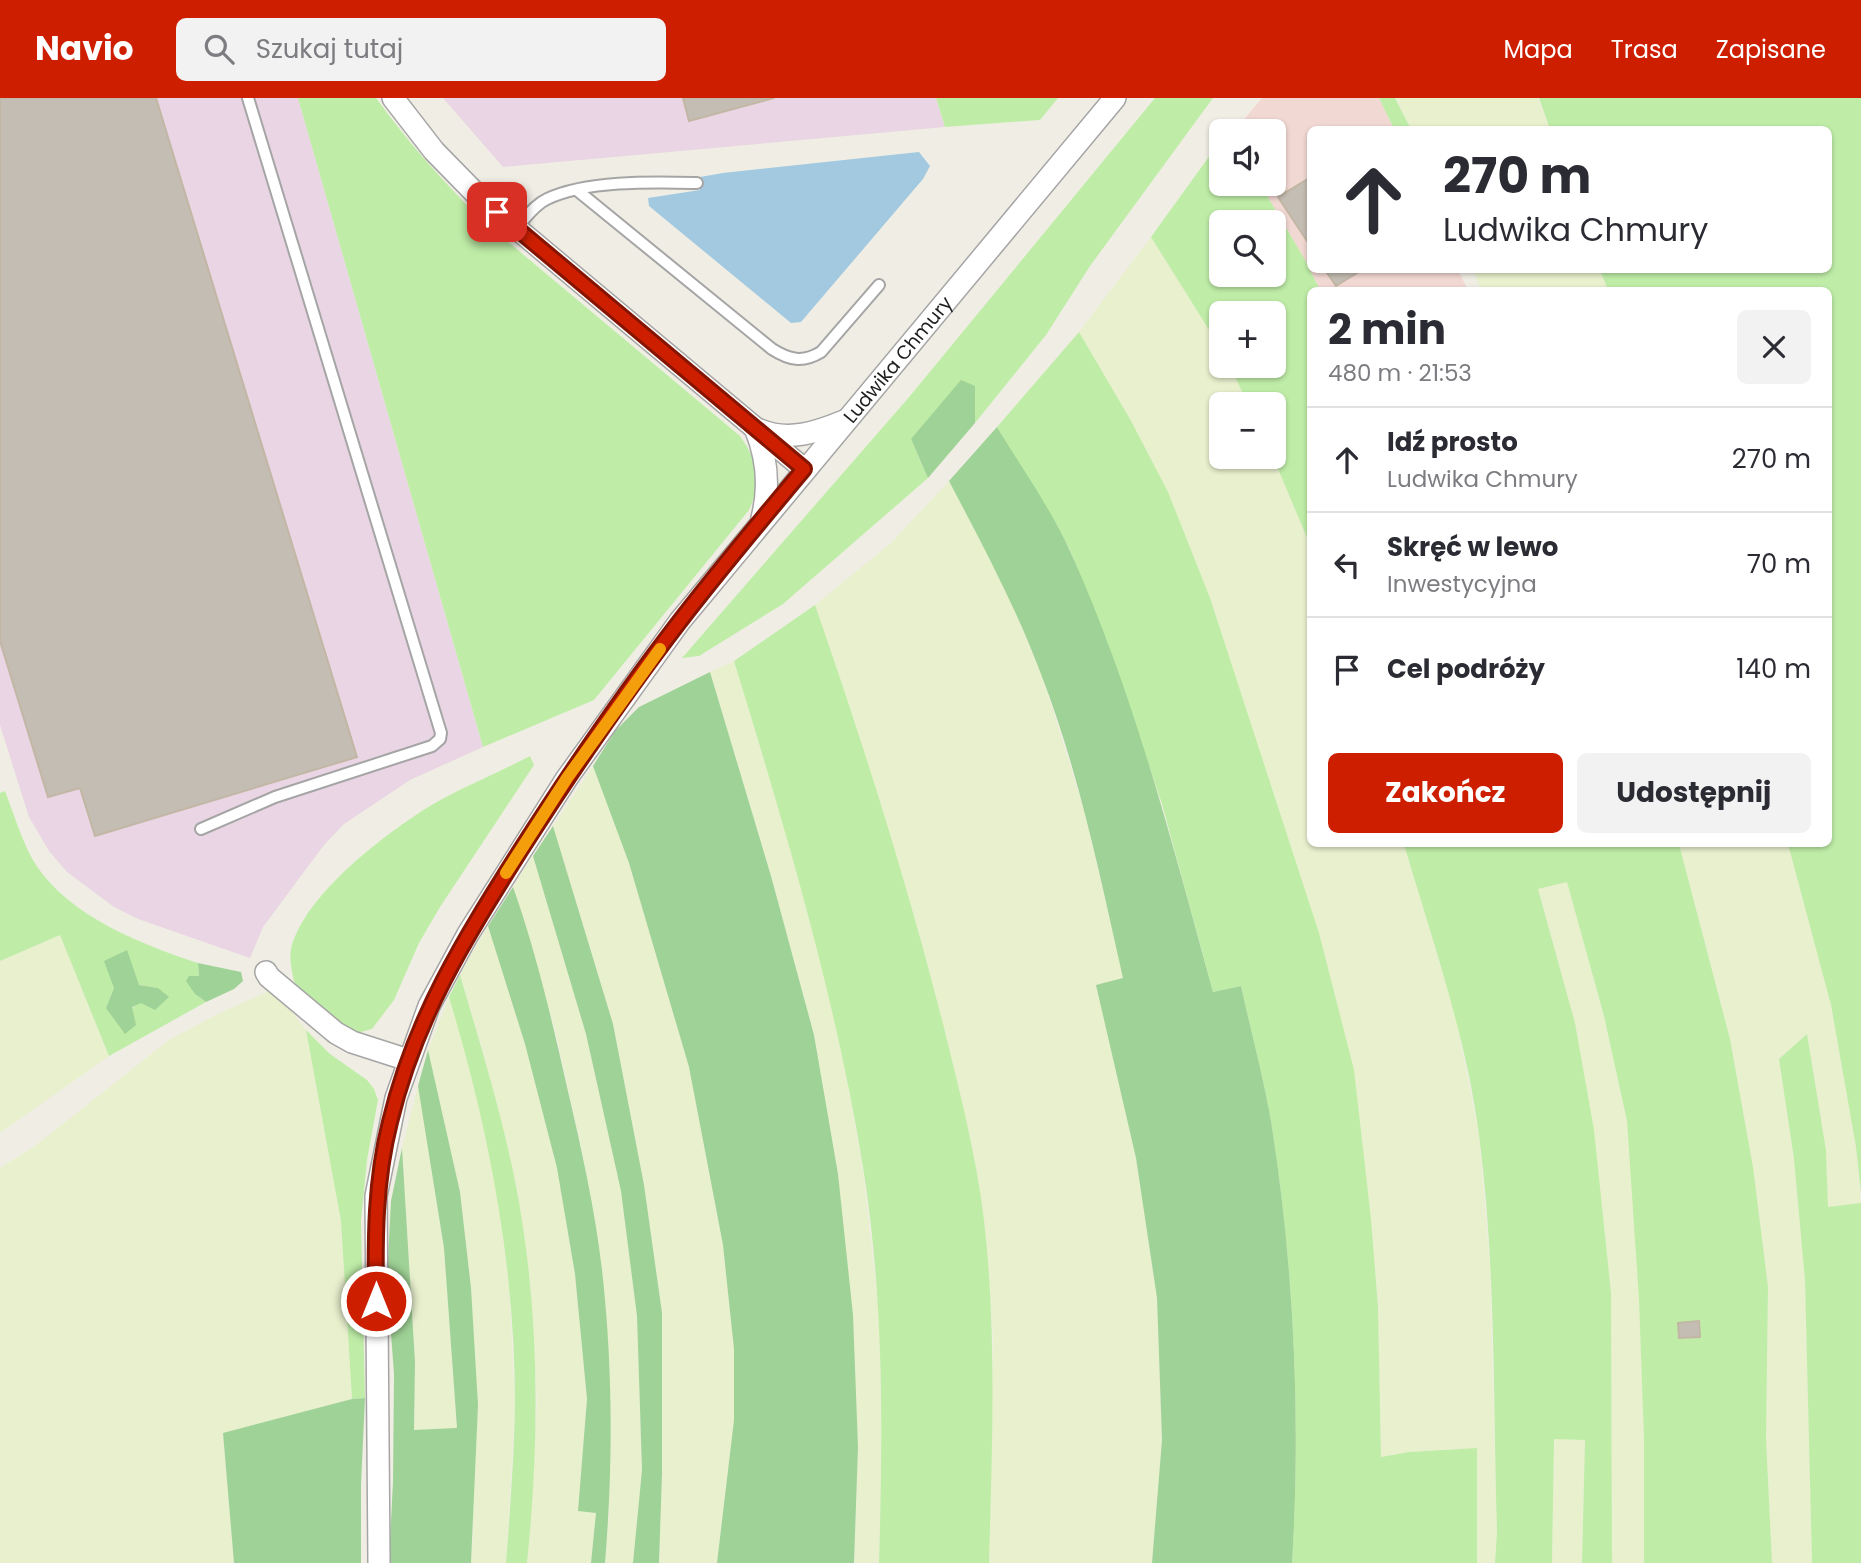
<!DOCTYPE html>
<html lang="pl">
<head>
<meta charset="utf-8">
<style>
	:root { --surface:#fff; --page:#f2f2f3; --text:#2b2b33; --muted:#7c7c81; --line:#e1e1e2; --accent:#cd1f00 }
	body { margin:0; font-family:Poppins,sans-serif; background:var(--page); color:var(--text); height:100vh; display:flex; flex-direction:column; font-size:26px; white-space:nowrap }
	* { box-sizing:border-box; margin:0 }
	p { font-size:23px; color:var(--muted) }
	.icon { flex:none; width:38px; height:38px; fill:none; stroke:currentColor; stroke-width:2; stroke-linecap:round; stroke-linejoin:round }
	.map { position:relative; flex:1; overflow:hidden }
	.details { position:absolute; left:1307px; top:189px; width:525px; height:560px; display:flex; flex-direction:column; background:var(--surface); border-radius:10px; box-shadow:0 2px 5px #0004 }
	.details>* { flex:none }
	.banner { position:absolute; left:1307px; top:28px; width:525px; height:147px; border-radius:10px; box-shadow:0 2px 5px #0004; background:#fff; color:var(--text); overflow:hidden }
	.fabs { position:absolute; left:1209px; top:21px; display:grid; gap:14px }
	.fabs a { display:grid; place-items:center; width:77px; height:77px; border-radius:10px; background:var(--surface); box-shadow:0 2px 5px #0004; font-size:35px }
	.pin { position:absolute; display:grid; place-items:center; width:60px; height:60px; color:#fff; margin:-30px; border-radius:14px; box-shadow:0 4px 10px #0006 }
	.me { position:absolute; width:77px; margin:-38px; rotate:0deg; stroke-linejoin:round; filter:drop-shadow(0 0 5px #0008) }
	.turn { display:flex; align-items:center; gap:24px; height:147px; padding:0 21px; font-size:32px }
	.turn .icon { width:91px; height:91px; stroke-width:2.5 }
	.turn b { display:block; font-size:49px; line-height:60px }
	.round { display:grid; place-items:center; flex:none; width:74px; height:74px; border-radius:10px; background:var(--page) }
	.overview { display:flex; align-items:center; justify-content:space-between; height:119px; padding:0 21px }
	h1 { font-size:42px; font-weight:700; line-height:52px }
	.cta { display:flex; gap:14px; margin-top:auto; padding:14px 21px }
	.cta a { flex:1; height:80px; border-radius:10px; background:var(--accent); color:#fff; font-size:28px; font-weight:700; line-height:80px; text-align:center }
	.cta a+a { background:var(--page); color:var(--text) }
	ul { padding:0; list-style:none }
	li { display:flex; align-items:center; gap:21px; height:105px; padding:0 21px; border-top:2px solid var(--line) }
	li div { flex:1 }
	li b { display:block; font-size:26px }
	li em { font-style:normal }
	header { display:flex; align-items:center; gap:42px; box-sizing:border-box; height:98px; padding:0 35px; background:var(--accent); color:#fff }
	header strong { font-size:33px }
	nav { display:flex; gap:38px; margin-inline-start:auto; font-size:24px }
	.search { width:490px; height:63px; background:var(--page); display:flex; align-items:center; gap:18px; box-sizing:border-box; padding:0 24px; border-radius:10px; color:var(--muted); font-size:26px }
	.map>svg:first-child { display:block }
	.commercial { fill:#f2d8d2 }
	.industrial { fill:#e9d5e3 }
	.farmland { fill:#e8f0ce }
	.grass { fill:#bfeda7; fill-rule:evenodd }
	.forest { fill:#9fd296 }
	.water { fill:#a2c9e0 }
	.building { fill:#c4bdb3; stroke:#c2b7a5; stroke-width:2 }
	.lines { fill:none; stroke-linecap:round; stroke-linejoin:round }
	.lane-casing { stroke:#a5a5a5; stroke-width:14 }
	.street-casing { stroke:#a5a5a5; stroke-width:24 }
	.lane { stroke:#fff; stroke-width:10 }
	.street { stroke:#fff; stroke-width:21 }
	.route-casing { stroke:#851400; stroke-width:18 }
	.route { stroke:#cd1f00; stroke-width:12 }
	.slow { stroke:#f59e0b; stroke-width:12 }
	.labels { text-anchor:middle; stroke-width:5; stroke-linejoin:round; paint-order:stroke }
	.street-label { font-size:19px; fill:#1e1e1e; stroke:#fff }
</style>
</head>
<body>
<header>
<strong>Navio</strong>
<div class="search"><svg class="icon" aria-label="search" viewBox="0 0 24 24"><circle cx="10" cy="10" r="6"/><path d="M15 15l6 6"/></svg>Szukaj tutaj</div>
<nav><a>Mapa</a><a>Trasa</a><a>Zapisane</a></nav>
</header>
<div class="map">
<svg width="1861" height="1465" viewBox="0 0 1861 1465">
	<rect width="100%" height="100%" fill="#f0eee4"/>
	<path class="commercial" d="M1262 0H1379L1394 31 1311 32V172H1458L1468 192H1320L1304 160 1260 86H1274V33H1234Z"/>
	<g class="industrial">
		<path d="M0 0H298L483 649 410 682 344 726 324 747 263 829 250 860 138 821 114 809 67 774 49 753 29 719 0 627Z"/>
		<path d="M443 0H936L945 29 503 69Z"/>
	</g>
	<g class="farmland">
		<path d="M1396 0H1538L1550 31H1411Z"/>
		<path d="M1151 139 1221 251 1222 268H1230L1248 306H1222V359H1273L1311 449V746H1404L1455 916 1479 1036 1490 1170 1497 1434 1495 1465H1477V1350L1409 1354 1381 1359 1378 1209 1371 1121 1260 658 1210 500 1130 321 1079 234Z"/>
		<path d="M1473 172H1600L1608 192H1481Z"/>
		<path d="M949 383 1006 491 1042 577 1084 712 1124 880 1097 887 1136 1060 1157 1200 1162 1342 1152 1465H989L993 1237 984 1122 970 1037 815 507 891 445Z"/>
		<path d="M734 563 797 771 838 931 863 1071 879 1214 882 1351 879 1465H854L858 1349 838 1076 814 937 771 778 710 574Z"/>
		<path d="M593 668 629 765 689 969 723 1147 734 1251V1322L717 1465H659L662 1376V1215L644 1087 613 926 553 728Z"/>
		<path d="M1679 746H1788L1831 907 1856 1049 1861 1105 1828 1110 1826 1052 1807 936 1779 961 1794 1061 1805 1183 1812 1465H1772L1766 1340 1768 1189 1753 1069 1730 941Z"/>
		<path d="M533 758 586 936 621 1093 637 1218 642 1372 633 1465H605L609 1417 610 1299 602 1172 584 1062 555 932 513 789Z"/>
		<path d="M1567 784 1604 918 1627 1023 1639 1189 1644 1341V1465H1612L1611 1195 1575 925 1538 791Z"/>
		<path d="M488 828 525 946 557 1070 575 1176 587 1301 578 1413 596 1415 591 1465H527L537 1303 530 1183 515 1083 484 956 460 877Z"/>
		<path d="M60 837 109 958 0 1035V863Z"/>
		<path d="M269 893 284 904 306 932 341 1123 352 1301 223 1336 234 1465H0V1070L35 1048 169 942 218 916Z"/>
		<path d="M449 899 469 963 496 1088 509 1188 515 1306 506 1465H471L473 1436 471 1190 460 1094 428 952Z"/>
		<path d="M418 988 444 1150 457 1331 414 1333 415 1264 402 1050Z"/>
		<path d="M1554 1341H1585L1582 1465H1552Z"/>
	</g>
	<g class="grass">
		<path d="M298 0H376C408 44 443 84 482 122L740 338C759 366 763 381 749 412L594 602 483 649Z"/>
		<path d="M936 0H1058L1040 22 945 29Z"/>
		<path d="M1155 0H1213L1090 168 1046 237 975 325V288L911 341 928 380 783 506 699 558 682 560 910 298Z"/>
		<path d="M1379 0H1395L1411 31H1394Z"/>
		<path d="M1539 0H1861V1096L1856 1049 1831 907 1788 746H1829V192H1608L1600 172H1829V32L1550 31Z"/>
		<path d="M1221 42 1222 86H1260L1304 160 1320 192H1311V449L1273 359 1274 306H1248L1230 268H1274V215H1222L1221 251 1151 139ZM1222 124H1274V177H1222Z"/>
		<path d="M1079 234 1130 321 1168 394 1210 500 1319 835 1354 972 1371 1121 1378 1209 1381 1359 1409 1354 1477 1350V1465H1292C1301 1318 1294 1169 1271 1024 1263 978 1251 933 1241 888L1213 894 1162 706 1107 543 1069 450 997 329Z"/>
		<path d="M815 507C863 645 907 784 943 926 959 991 976 1055 984 1122 997 1236 992 1351 989 1465H879C883 1333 884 1200 863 1069 835 896 785 730 734 563Z"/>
		<path d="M530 658 534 667 440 809 419 845 394 902 372 931 353 936C343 927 297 890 294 883 292 875 289 859 291 851 304 798 380 740 425 711 458 691 496 676 530 658Z"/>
		<path d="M5 693C14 716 23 747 36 767 69 818 143 847 198 865L199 879 195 896 206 904 109 958 60 837 0 863V695ZM139 887 158 890 132 910H106L114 890Z"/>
		<path d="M1404 746H1679L1730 941 1753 1069 1768 1189 1766 1340 1772 1465H1644V1341L1639 1201 1627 1023 1604 918 1567 784 1538 791 1575 925 1594 1032 1611 1195 1612 1465H1582L1585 1342 1554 1341 1552 1465H1495L1497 1434C1493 1302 1496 1169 1479 1037 1466 937 1432 842 1404 746Z"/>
		<path d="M460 877C480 945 501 1013 515 1083 540 1209 540 1338 527 1465H506C510 1412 514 1359 515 1306 515 1167 489 1031 449 899Z"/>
		<path d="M306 932 330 956 367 982 374 991 378 1002 367 1062 361 1123 365 1300 352 1301 341 1123Z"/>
		<path d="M1807 936 1826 1052 1828 1109 1861 1105V1465H1812L1805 1183 1794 1061 1779 961Z"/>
	</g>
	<g class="forest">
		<path d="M961 282 975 288V325L928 380 911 341Z"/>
		<path d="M997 329C1021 369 1051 411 1070 453 1134 594 1172 745 1213 894L1241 888C1251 933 1263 978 1271 1023 1294 1168 1301 1319 1292 1465H1152L1162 1342 1157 1200 1136 1060 1096 887 1123 880C1100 778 1079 674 1041 576 1016 509 982 446 949 383Z"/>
		<path d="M710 574 771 778 814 937 838 1076 853 1217 858 1349 854 1465H717L734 1322V1251L723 1147 689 969 629 765 593 668 615 633 639 609Z"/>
		<path d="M553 728 613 926 644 1087 662 1215V1376L659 1465H633L642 1372 637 1218 621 1093 586 936 533 758Z"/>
		<path d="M513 789C536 854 552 922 567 989 581 1049 595 1111 602 1172 613 1269 613 1369 605 1465H591L596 1415 578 1413 587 1301 575 1176 557 1070 525 946 488 828Z"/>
		<path d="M127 852 139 887 158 890 169 899 155 912 141 905 132 909 136 927 125 936 106 910 114 890 104 863Z"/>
		<path d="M198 865 241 874 243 883 234 891 206 904 195 896 186 883 189 878H199Z"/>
		<path d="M428 952 460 1094 471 1190 478 1307 471 1465H389L393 1383 394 1276 387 1181 391 1103 402 1050 415 1264 414 1332 457 1330 444 1150 418 988Z"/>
		<path d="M365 1300 361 1386V1465H234L223 1335 352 1301Z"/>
	</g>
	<path class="water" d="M919 54 930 68 923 81 801 224 791 225 649 108 648 100 700 92V79L723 75Z"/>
	<g class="building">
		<path d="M0 0H156L357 659 95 738 80 690 48 699 0 543Z"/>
		<path d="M683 0H774L689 23Z"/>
		<path d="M1311 79V149L1278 99Z"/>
		<path d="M1325 172H1362L1336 188Z"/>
		<path d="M1699 1223 1700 1239 1679 1240 1678 1225Z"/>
	</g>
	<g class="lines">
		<defs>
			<g id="lane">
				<path d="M578 93 772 251C789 262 803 265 821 254L879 187"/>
				<path d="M516 130C526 120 534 107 547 101 587 82 653 84 697 85"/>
				<path d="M201 731 275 699 432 648 440 641 441 635 248 0"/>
			</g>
			<g id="street">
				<path d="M393 0 434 53 478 98 804 371"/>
				<path d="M755 330C767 359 770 389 762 420"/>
				<path d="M760 332C789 344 817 334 844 323"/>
				<path d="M266 874 269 879 336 935 352 944 408 962"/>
				<path id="s1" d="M379 1465 376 1098 396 1000 429 908 468 836 567 680 680 523 1115 0"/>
			</g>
		</defs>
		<use href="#lane" class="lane-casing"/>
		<use href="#street" class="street-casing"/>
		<use href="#lane" class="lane"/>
		<use href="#street" class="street"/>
	</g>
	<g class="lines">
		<defs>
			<path id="route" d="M376 1203C375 1142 375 1083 390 1024 415 920 464 842 520 753 570 675 623 597 680 523 720 471 762 421 804 371L497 114"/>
		</defs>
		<use href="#route" class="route-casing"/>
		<use href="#route" class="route"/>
		<path class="slow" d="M506 775 567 680 660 551"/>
	</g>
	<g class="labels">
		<g class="street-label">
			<text dy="7" stroke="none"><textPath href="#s1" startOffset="1365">Ludwika Chmury</textPath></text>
		</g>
	</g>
</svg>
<div class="fabs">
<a><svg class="icon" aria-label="sound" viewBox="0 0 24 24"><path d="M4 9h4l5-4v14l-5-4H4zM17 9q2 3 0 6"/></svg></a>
<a><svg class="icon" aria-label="search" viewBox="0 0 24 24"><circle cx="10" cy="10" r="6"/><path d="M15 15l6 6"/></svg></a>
<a>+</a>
<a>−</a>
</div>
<div class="pin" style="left:497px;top:114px;background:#d93025"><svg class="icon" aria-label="arrive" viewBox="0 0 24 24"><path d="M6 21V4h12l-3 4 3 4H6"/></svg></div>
<svg class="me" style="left:376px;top:1203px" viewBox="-20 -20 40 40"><circle r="17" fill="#cd1f00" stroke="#fff" stroke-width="3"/><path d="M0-11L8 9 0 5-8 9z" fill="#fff"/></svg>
<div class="banner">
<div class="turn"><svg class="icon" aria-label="ahead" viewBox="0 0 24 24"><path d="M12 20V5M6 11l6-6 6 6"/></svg><div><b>270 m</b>Ludwika Chmury</div></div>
</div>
<section class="details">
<div class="overview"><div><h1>2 min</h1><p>480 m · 21:53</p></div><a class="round"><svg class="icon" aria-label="close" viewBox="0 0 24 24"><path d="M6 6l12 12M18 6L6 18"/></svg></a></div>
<ul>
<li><svg class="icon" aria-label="ahead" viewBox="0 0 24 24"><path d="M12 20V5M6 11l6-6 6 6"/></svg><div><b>Idź prosto</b><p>Ludwika Chmury</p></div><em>270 m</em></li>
<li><svg class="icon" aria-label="left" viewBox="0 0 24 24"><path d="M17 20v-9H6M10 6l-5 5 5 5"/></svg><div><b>Skręć w lewo</b><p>Inwestycyjna</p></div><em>70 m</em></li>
<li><svg class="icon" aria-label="arrive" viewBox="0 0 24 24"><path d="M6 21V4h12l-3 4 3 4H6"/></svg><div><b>Cel podróży</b></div><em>140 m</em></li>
</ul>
<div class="cta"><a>Zakończ</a><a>Udostępnij</a></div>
</section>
</div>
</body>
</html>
